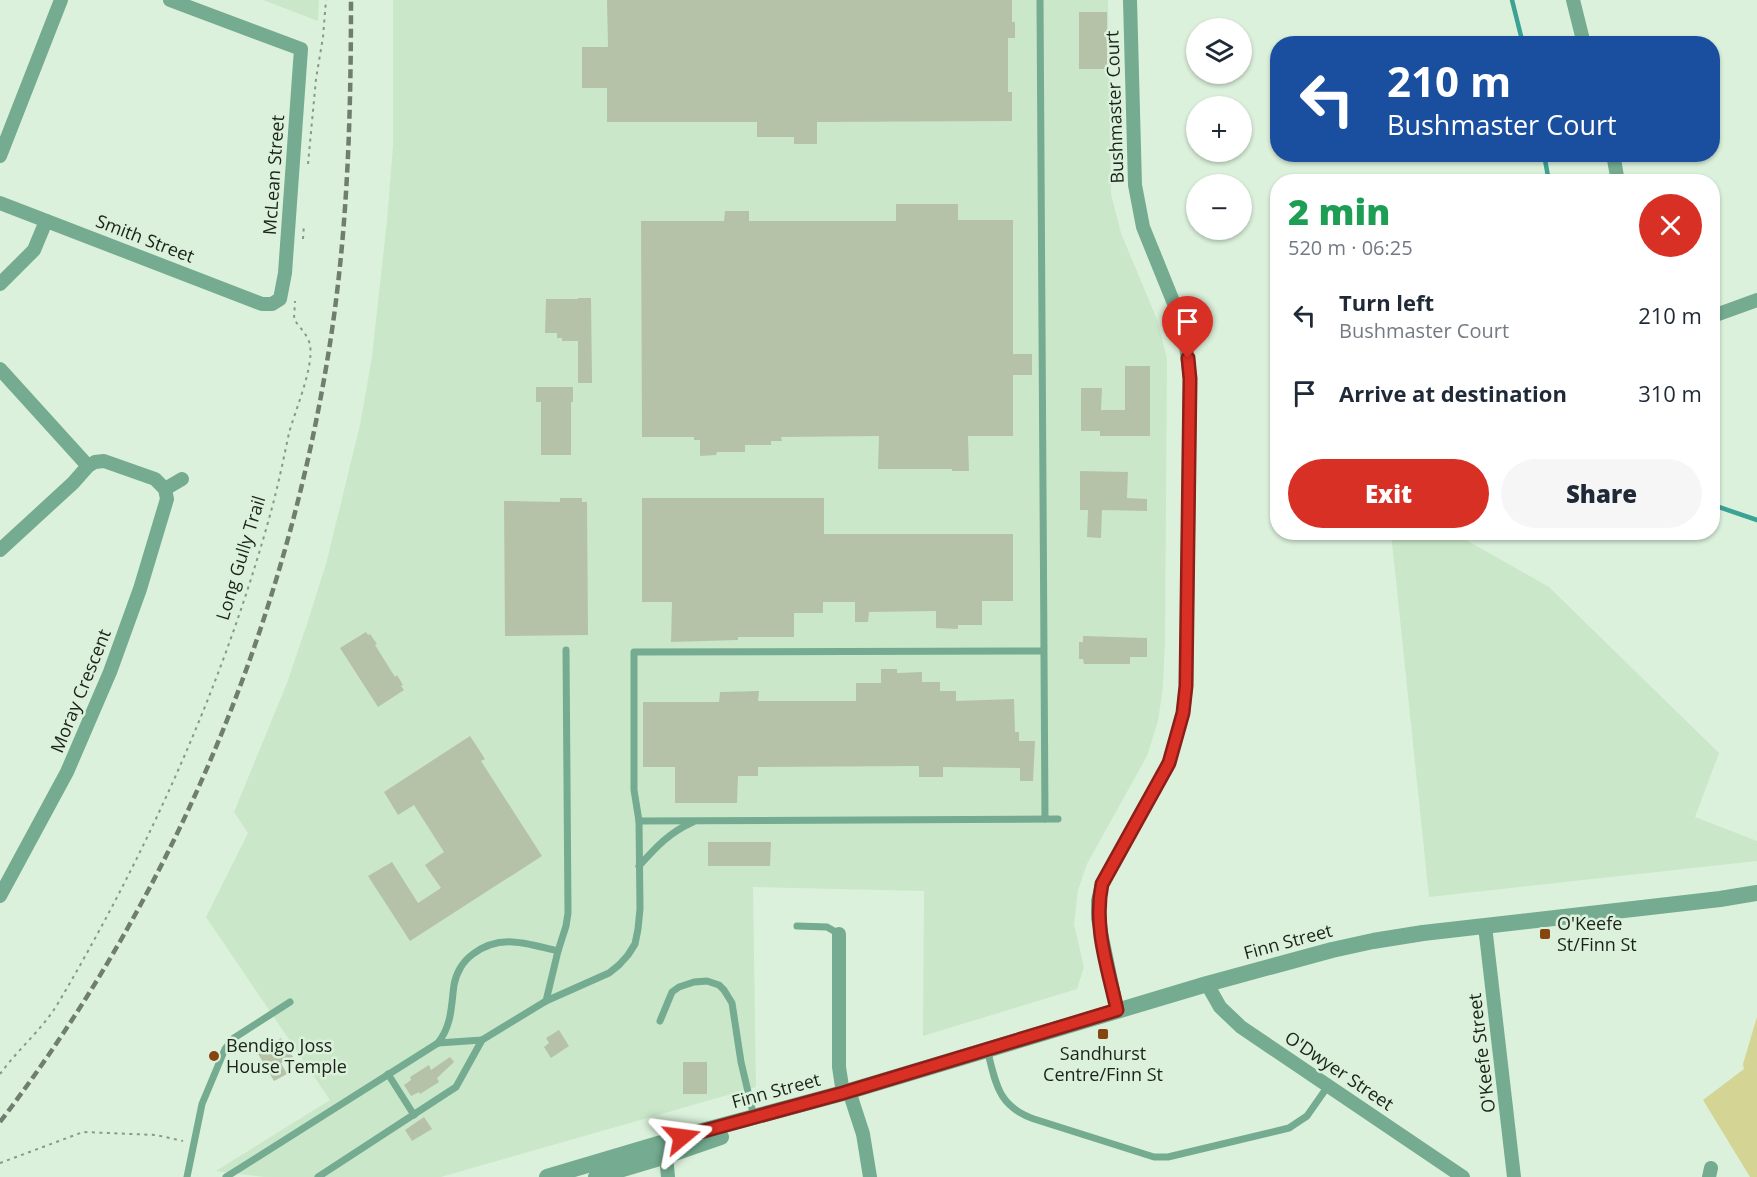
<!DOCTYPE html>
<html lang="en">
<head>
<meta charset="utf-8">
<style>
	:root { --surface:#fff; --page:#f6f6f7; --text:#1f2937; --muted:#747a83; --accent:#d93025 }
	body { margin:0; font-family:"Open Sans",sans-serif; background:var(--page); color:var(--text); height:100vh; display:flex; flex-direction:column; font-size:22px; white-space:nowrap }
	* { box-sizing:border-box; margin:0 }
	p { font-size:20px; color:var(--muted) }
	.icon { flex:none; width:33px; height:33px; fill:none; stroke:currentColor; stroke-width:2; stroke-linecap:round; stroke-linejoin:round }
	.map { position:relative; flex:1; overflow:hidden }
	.side { position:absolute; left:1270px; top:174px; width:450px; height:366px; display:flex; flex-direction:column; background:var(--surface); border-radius:24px; box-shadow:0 2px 4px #0004 }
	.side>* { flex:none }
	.banner { position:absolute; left:1270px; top:36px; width:450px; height:126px; border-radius:24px; box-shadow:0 2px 4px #0004; background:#1a4fa0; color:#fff; overflow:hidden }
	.controls { position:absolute; left:1186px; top:18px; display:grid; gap:12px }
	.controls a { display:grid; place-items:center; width:66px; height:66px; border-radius:50%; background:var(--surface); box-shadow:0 2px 4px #0004; font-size:30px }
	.pin { position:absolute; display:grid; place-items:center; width:51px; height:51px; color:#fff; margin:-62px -26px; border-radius:50% 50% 50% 0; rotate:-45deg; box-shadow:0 0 6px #0007 }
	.pin .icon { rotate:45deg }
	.me { position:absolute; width:66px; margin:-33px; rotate:74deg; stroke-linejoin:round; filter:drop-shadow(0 0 4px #0008) }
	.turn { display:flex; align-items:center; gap:21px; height:126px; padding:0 18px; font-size:27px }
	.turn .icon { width:78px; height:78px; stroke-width:2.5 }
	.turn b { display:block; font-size:42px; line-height:51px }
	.round { display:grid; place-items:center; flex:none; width:63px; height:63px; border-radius:32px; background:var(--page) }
	.head { display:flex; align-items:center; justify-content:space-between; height:102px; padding:0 18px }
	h1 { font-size:36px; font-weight:800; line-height:45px; color:#1e9e55 }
	.cta { display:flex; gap:12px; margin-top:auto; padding:12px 18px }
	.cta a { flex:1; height:69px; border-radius:36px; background:var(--accent); color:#fff; font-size:24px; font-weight:800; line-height:69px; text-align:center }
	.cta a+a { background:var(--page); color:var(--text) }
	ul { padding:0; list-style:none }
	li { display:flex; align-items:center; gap:18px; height:78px; padding:0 18px }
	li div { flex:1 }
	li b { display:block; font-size:22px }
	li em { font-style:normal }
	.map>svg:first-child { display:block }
	.built { fill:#cae7ca }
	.green { fill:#d4d595 }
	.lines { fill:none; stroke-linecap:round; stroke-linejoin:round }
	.stream { stroke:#3ca293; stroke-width:4.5 }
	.building { fill:#b6c2a8 }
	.path { stroke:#889888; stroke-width:2; stroke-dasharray:3 4.5; stroke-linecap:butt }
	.service { stroke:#74ab91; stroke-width:7 }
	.minor { stroke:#74ab91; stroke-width:14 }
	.tertiary { stroke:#74ab91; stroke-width:16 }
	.rail { stroke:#707e70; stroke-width:4.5; stroke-dasharray:9 4.5; stroke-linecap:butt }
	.route-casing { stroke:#8d1f18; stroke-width:15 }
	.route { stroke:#d93025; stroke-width:10 }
	.poi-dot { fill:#86450e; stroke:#dbf1db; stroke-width:2 }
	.labels { text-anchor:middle; stroke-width:5; stroke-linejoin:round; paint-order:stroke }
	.street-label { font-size:18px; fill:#1b231b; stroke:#dbf1db }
	.poi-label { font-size:18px; fill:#1b231b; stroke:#dbf1db; text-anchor:start }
</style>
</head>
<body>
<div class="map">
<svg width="1757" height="1177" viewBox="0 0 1757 1177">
	<rect width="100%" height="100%" fill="#dbf1db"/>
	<g class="built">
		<path d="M263 0H319L318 21Z"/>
		<path d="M393 0H1108L1111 194 1121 233 1158 322 1167 359 1165 640 1163 687 1158 721 1147 756 1087 864 1078 890 1074 924 1084 967 1077 989 923 1036 924 891 753 887 756 1087 441 1177H265L216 1171 330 1100 206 917 248 833 234 812 287 683 307 624 326 564 360 425 372 357 387 220 393 146Z"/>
		<path d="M1391 533H1454L1549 587 1719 753 1695 817 1757 841V861L1429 897Z"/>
	</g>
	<path class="green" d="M1757 1017V1177H1750L1703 1100 1744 1069 1743 1064Z"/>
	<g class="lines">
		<g class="stream">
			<path d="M1512 0 1523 44"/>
			<path d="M1544 154 1549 182"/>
			<path d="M1713 505 1757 520"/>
		</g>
	</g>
	<g class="building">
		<path d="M607 0H1012V22H1015V38H1008V92H1012V121L817 122V144H794V137H757V122H607V88H582V47H608Z"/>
		<rect x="1079" y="12" width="28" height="57"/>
		<path d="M896 204H958V220H1013V354H1032V375H1013V436H968L969 471H952V469H878L879 436 781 437 782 441H771V445H745V452H717L716 455 700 456V440H694V437H642L641 221H724L725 211H749V221H896Z"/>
		<path d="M578 298H591L592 383H578V341H562V338H557V333H545L546 299H578Z"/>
		<path d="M1125 366H1150V436H1100V431H1081V388H1102L1101 410H1125Z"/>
		<path d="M536 387H573V402H571V455H541V402H536Z"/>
		<path d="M1080 471 1128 472 1127 498 1147 499V511L1102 510 1101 538 1087 537 1088 510H1080Z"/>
		<path d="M560 498H582V502H587L588 635 505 636 504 501 560 502Z"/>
		<path d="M642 498H824V534H1013V601H982V625H958V629L936 628V611L869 612 868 622H855V602H823V613H794V637H738V640L671 642 672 602H642Z"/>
		<path d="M366 632 368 635 370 634 377 644 375 645 395 677 397 675 403 685 401 686 404 690 378 707 340 648Z"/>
		<path d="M1083 636 1147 638V657H1130V664H1084L1083 659H1079V642H1083Z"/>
		<path d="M881 669H897V673L922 672V682H940V691H956V701L1014 699 1015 732H1019V741H1035L1033 781H1020V768L943 767V777H919V766L758 767V776H738L737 803H675V767H643V702H719L720 692 759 691 758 701H856V683H881Z"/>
		<path d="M470 736 485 759 481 761 542 856 410 941 368 876 392 862 418 903 441 888 425 865 444 852 414 805 398 815 384 792Z"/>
		<path d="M708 842H771L770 866H708Z"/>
		<path d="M559 1030 569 1046 551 1058 544 1047 549 1043 546 1038Z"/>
		<path d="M281 1038 293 1057 281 1063 287 1074 274 1081 257 1052Z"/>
		<path d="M450 1057 454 1062 437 1078 439 1082 420 1094 419 1092 411 1096 404 1085 411 1080 410 1077 429 1065 431 1070Z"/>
		<rect x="683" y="1062" width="24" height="32"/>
		<path d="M424 1117 432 1129 412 1141 405 1130Z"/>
	</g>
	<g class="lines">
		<g class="path">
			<path d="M308 164 316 79 323 37 326 0"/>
			<path d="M303 239 304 224"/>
			<path d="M0 1074C19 1048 44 1028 60 1000 150 847 227 676 273 504 279 481 284 457 289 433 295 411 314 367 310 345 308 335 299 327 294 319L295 301"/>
			<path d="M0 1163 83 1132 156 1135 183 1141"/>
		</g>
		<g class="service">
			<path d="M1040 0 1045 819"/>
			<path d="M639 821 1058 819"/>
			<path d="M639 866C656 847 670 832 693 822"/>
			<path d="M797 926 827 927 839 934"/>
			<path d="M546 1001 558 951"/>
			<path d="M660 1021 672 992 679 987 694 982 707 981 719 985 724 990 732 1003 741 1062 754 1117"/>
			<path d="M438 1043C452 1025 451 1007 454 985 456 973 463 961 473 954 501 933 527 944 558 951L566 926 568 913 566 650"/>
			<path d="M987 1049C996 1083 997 1106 1034 1119L1154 1157H1168L1289 1128 1307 1116 1328 1086"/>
			<path d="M388 1074 414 1115"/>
			<path d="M187 1177 202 1104 225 1049 234 1038 290 1002"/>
			<path d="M226 1177 438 1043 482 1040 546 1001 609 973 619 965 628 955 635 944 638 929 640 909 639 821 634 790V652L1043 651"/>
			<path d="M318 1177 456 1087 482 1040"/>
		</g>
		<g class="minor">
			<path d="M1573 0 1584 44"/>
			<path d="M1613 154 1618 182"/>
			<path d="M0 156 61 0"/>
			<path d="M0 203 262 304H272L280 299 285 273 301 49 170 0"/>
			<path d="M0 284 34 250 46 221"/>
			<path d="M1713 316 1757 300"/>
			<path d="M0 369 88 466 95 462 104 461 155 479 165 489 167 499 140 589 110 672 67 772 0 896"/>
			<path d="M165 489 182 479"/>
			<path d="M0 550 73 483 88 466"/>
			<path d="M1485 926 1514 1177"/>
			<path d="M839 934V1067L843 1093"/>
			<path d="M1207 984 1220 1007 1241 1027 1463 1177"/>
			<path d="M1117 1010 1098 918V901L1102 884 1169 763 1183 713 1186 686 1190 379 1185 337 1179 316 1143 227 1135 185 1130 0"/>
			<path d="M849 1091 863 1134 870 1177"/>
			<path d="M666 1156 668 1177"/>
			<path d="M1709 1177 1711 1168"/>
		</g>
		<g class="tertiary">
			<path d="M547 1177 702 1131 843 1093 1207 984 1332 950 1373 941 1423 933 1720 899 1757 893"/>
			<path d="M596 1177 666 1156 721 1137"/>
		</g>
		<path class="rail" d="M0 1122C175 893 290 616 332 330 348 221 351 111 351 0"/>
	</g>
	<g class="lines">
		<defs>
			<path id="route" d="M682 1137 843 1093 1117 1010C1108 968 1093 927 1102 884L1169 763 1183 713 1186 686 1190 379 1188 358"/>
		</defs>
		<use href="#route" class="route-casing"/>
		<use href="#route" class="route"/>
	</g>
	<g class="poi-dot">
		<rect x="1539" y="928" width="12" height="12" rx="3"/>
		<rect x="1097" y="1028" width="12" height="12" rx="3"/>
		<circle cx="214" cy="1056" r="6"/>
	</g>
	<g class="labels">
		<g class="street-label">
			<text transform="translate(1115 107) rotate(-92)" y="6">Bushmaster Court</text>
			<text transform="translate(274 175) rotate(-86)" y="6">McLean Street</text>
			<text transform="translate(145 239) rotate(21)" y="6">Smith Street</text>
			<text transform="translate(241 558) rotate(-73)" y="6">Long Gully Trail</text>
			<text transform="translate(81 691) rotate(-68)" y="6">Moray Crescent</text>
			<text transform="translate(1288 942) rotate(-15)" y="6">Finn Street</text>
			<text transform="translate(1482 1053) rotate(-97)" y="6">O'Keefe Street</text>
			<text transform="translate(1339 1071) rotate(34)" y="6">O'Dwyer Street</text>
			<text transform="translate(776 1091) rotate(-15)" y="6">Finn Street</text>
		</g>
		<g class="poi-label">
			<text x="1557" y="930">O'Keefe<tspan x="1557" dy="21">St/Finn St</tspan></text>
			<text x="226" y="1052">Bendigo Joss<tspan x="226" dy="21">House Temple</tspan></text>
			<text x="1103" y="1060" text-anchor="middle">Sandhurst<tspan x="1103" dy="21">Centre/Finn St</tspan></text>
		</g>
	</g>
</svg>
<div class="controls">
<a><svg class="icon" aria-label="layers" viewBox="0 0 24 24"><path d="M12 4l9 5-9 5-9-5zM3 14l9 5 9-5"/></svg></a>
<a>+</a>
<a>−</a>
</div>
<div class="pin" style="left:1188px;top:358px;background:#d93025"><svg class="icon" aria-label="arrive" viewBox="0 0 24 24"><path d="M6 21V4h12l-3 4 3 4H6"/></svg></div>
<svg class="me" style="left:682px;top:1137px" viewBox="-20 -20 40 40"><path d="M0-17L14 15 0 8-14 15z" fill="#d93025" stroke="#fff" stroke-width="4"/></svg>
<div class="banner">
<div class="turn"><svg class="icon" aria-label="left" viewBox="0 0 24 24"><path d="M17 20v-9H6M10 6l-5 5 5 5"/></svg><div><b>210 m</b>Bushmaster Court</div></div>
</div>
<section class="side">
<div class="head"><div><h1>2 min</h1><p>520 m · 06:25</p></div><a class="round" style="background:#d93025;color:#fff"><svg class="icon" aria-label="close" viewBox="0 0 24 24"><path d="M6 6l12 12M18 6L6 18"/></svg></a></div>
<ul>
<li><svg class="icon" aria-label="left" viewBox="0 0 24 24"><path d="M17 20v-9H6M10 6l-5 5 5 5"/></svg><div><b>Turn left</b><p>Bushmaster Court</p></div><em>210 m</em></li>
<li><svg class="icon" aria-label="arrive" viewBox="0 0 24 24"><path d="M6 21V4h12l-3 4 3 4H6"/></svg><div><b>Arrive at destination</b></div><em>310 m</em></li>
</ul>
<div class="cta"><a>Exit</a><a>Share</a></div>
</section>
</div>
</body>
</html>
